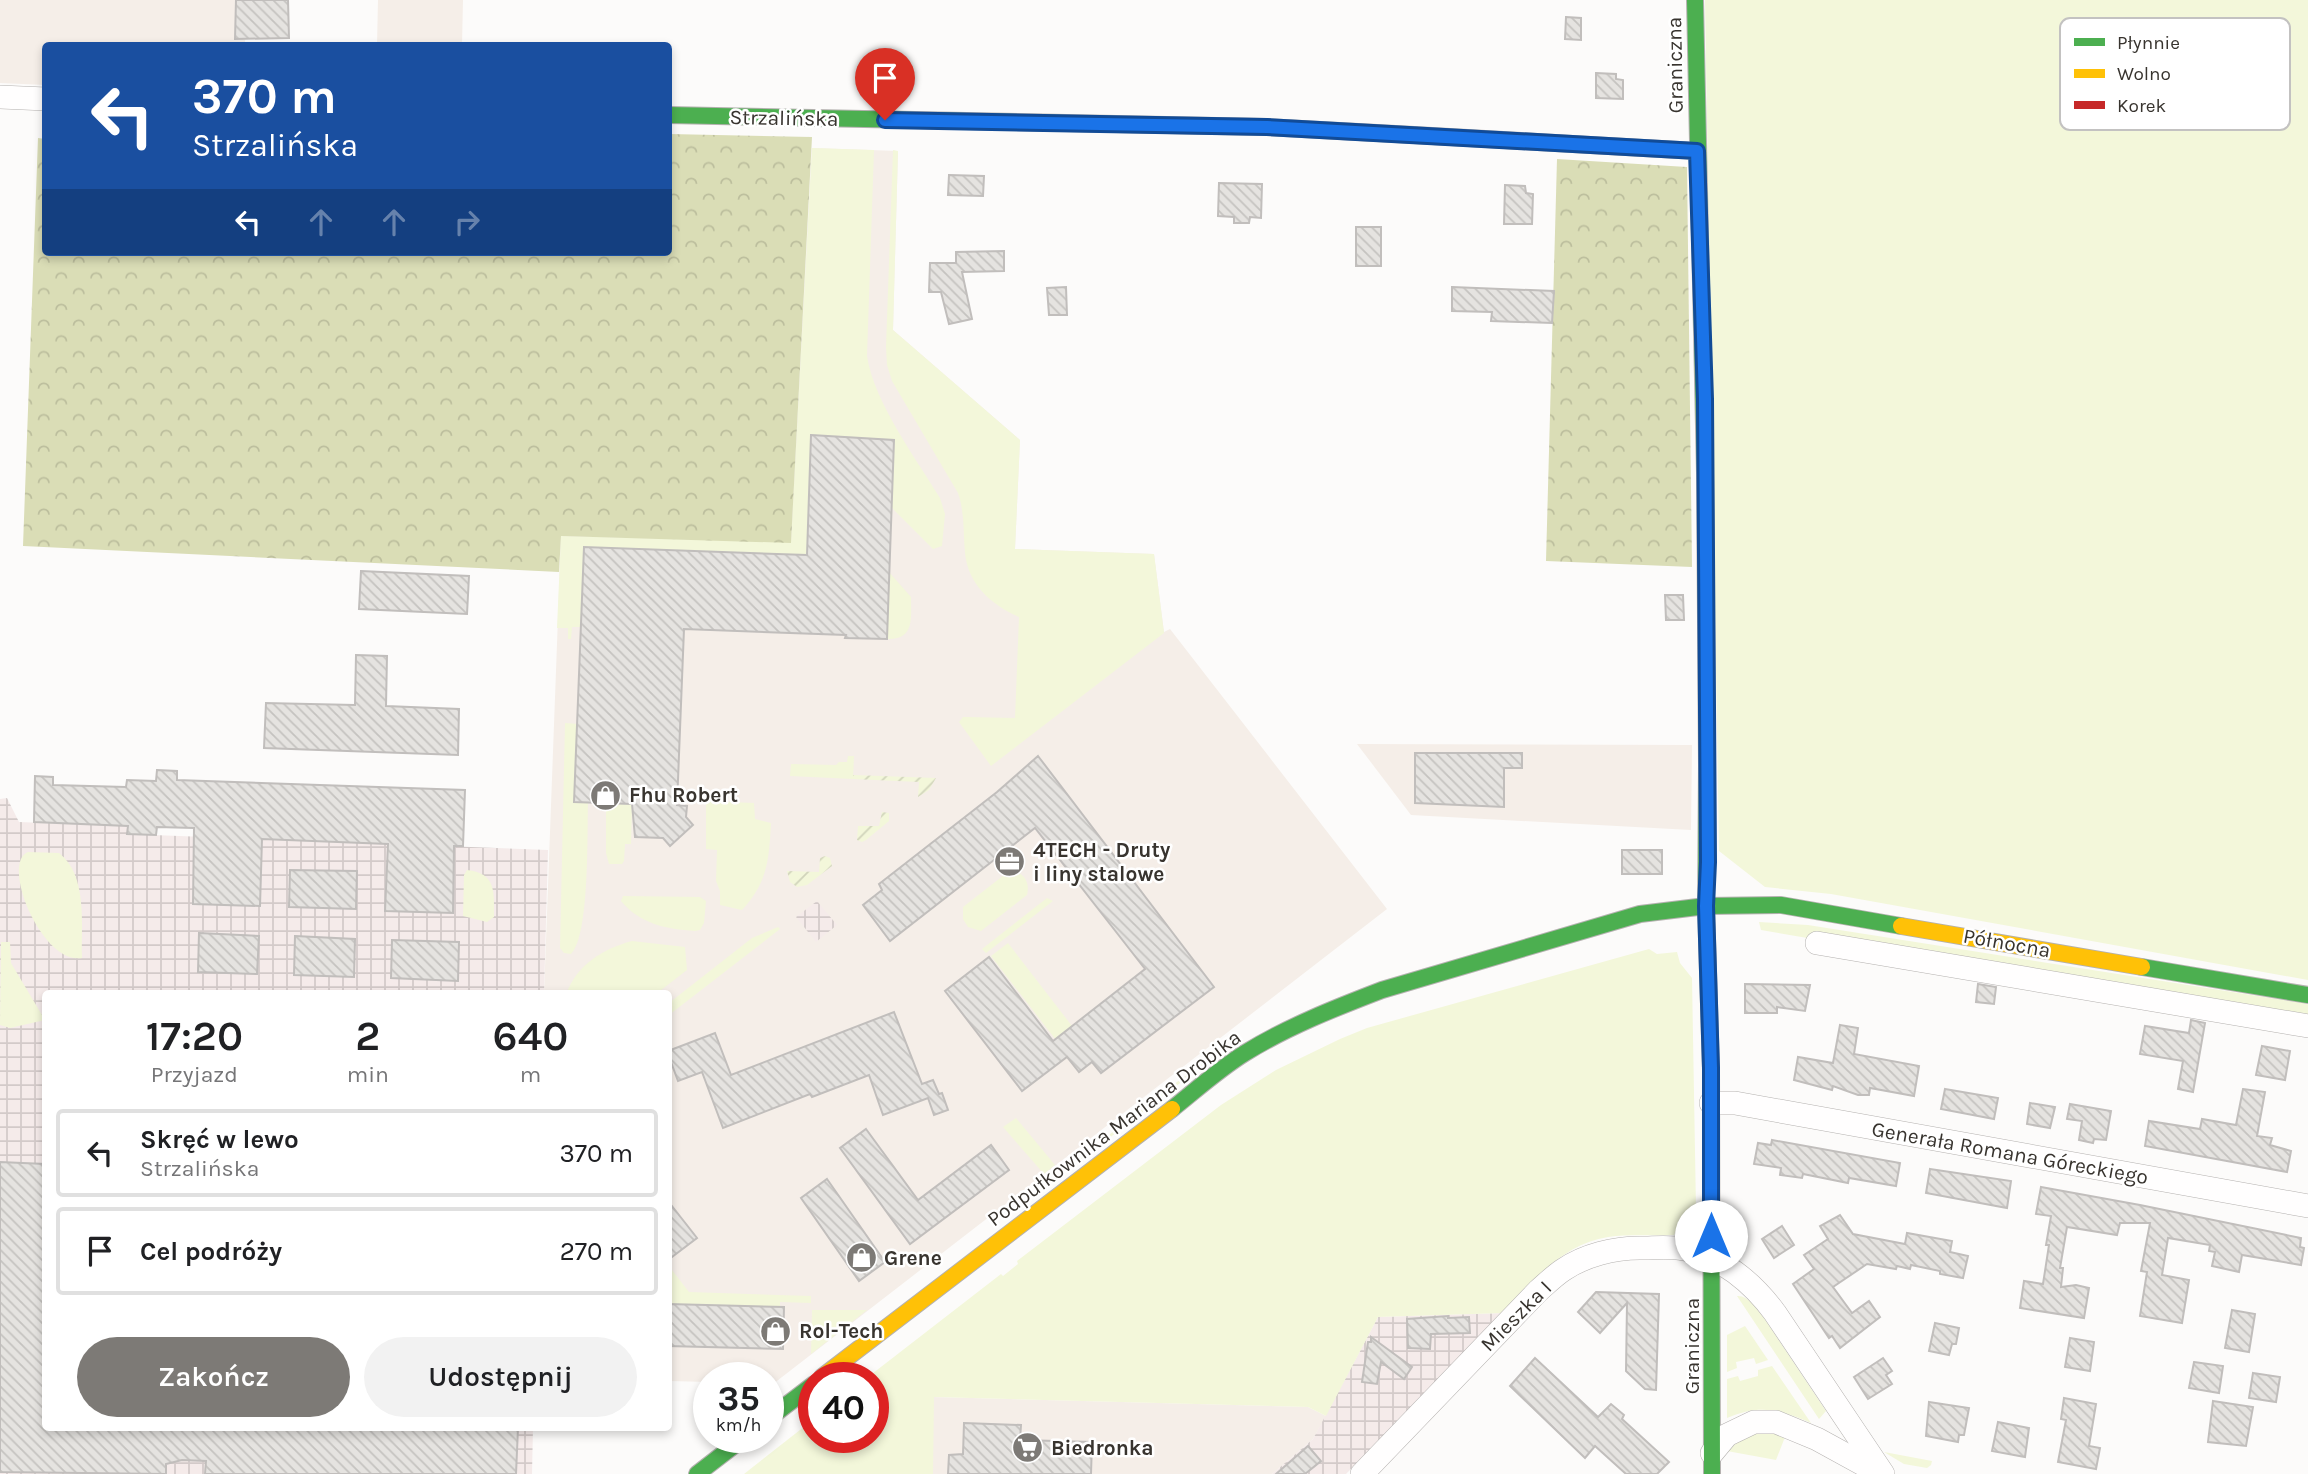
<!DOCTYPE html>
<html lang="pl">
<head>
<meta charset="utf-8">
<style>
	:root { --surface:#fff; --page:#f2f2f2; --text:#202124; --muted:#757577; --line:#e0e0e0; --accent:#7d7a76 }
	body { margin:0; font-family:Karla,sans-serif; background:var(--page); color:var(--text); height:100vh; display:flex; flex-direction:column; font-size:26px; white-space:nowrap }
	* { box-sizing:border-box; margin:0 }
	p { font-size:23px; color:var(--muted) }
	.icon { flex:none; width:38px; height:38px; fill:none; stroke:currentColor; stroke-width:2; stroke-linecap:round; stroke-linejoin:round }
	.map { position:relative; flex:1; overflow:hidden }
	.details { position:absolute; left:42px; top:990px; width:630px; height:441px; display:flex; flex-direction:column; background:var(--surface); border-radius:7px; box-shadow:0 4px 10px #0003 }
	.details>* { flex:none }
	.guide { position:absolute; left:42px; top:42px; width:630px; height:214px; border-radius:7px; box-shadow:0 4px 10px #0003; background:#1a4fa0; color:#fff; overflow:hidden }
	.speed { position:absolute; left:693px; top:1362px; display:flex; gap:14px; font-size:35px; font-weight:700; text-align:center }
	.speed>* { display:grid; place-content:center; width:91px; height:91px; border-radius:50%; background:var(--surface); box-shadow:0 4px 10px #0003; line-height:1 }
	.speed small { font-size:18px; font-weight:400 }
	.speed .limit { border:10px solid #d22; background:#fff; color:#111 }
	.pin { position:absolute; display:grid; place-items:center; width:60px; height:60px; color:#fff; margin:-72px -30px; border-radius:50% 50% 50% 0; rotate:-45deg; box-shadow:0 0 7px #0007 }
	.pin .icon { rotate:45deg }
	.me { position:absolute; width:77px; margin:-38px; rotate:0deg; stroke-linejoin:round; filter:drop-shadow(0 0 5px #0008) }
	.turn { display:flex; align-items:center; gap:24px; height:147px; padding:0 35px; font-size:32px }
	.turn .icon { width:91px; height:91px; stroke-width:2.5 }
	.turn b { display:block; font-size:49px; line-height:60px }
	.lanes { display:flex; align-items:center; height:66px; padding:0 35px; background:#0003; justify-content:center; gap:35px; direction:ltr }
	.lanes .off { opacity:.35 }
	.eta { display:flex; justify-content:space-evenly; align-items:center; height:119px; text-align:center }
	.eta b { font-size:42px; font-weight:600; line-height:49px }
	.button { display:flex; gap:14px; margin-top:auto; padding:14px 35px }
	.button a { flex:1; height:80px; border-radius:42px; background:var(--accent); color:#fff; font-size:28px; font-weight:600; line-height:80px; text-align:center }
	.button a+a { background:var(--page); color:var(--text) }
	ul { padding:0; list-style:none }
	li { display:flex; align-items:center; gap:21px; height:88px; margin:0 14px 10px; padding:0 21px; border:4px solid var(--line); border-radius:7px }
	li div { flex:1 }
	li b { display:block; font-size:26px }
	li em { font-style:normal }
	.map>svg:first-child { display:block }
	.built { fill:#f5eee8 }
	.industrial { fill:url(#industrial-grid) }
	.grass { fill:#f3f7da }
	.forest { fill:url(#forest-crowns) }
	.garden { fill:url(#garden-furrows) }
	.building { fill:url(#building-back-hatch); stroke:#c1bebc; stroke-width:2 }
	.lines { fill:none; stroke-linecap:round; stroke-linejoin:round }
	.street-casing { stroke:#b4b1af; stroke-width:24 }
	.fast-casing { stroke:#b4b1af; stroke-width:18 }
	.slow-casing { stroke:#b4b1af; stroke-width:18 }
	.jam-casing { stroke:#b4b1af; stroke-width:18 }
	.street { stroke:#fffefe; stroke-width:23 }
	.fast { stroke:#4caf50; stroke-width:16 }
	.slow { stroke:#ffc107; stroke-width:16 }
	.jam { stroke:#c62828; stroke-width:16 }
	.route-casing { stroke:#114b97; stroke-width:18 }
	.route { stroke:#1a73e8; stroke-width:12 }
	.labels { text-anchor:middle; stroke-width:5; stroke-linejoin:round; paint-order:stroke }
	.street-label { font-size:21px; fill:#38342f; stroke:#fff }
	.poi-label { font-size:21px; font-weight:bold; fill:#38342f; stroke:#fff; text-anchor:start }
	.key { fill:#fff; stroke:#c3c2c1; stroke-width:2 }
	.key-label { font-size:19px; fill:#38342f }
</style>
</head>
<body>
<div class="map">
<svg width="2308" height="1474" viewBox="0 0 2308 1474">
	<defs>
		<pattern id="industrial-grid" width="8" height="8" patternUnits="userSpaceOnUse" patternTransform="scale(1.75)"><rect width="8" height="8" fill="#f5ebea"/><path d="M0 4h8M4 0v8" fill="none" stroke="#d3cac9"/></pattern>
		<pattern id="forest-crowns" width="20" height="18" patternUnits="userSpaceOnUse" patternTransform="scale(1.75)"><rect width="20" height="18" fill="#daddb6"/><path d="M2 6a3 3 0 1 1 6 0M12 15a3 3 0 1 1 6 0" fill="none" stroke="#bcbe9d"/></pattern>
		<pattern id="garden-furrows" width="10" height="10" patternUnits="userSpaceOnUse" patternTransform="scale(1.75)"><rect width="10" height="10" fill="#f3f7da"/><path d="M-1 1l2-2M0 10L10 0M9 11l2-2" fill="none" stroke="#d1d4bb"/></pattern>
		<pattern id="building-back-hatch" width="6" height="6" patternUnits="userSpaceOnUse" patternTransform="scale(1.75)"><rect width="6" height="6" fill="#e5e3e0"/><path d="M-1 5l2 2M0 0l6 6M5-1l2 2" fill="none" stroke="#c5c3c0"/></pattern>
	</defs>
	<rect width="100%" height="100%" fill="#fcfbfa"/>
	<g class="built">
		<path d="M0 0H246L245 45 46 46 45 85 0 83Z"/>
		<path d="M378 0H463L462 45H377Z"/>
		<path d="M812 148 898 151 893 330 1020 440 1015 549 1154 554 1164 632 1170 629 1387 909 773 1384H768V1377H709V1382L669 1381 668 994H544L561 536 791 542Z"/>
		<path d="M1357 744 1692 745 1691 830 1411 815Z"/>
		<path d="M933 1397 1308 1407 1326 1416 1313 1439 1272 1474H933Z"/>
	</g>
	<g class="industrial">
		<path d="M7 798 19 822 128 826V834L548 850 544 994H46V1428H533L532 1474H0V799Z"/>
		<path d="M817 901 837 925 816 942 796 917Z"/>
		<path d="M1504 1313 1346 1474H1272L1313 1439 1378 1317Z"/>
	</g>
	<g class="grass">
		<path d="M1705 0H2308V980L1831 894 1765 887 1719 851Z"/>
		<path d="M812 148 874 150 867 356C874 402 915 457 940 498L945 514 942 546 933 549 891 507 893 440 811 436 807 555 584 547 581 627H572L571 639H568V628H557L561 536 791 542Z"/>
		<path d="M893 150 898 151 893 330 1020 440 1015 549 1154 554 1164 633 991 766 959 722 963 717H967L1015 718 1019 617C992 605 968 585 965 553 963 533 965 513 958 493L892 381 887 365 886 347Z"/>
		<path d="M889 572 911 597C911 618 915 640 887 639Z"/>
		<path d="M565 723 578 724 575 802 588 803C587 832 590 936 571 954L564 953 560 948Z"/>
		<path d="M848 756H854L853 779 790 776 791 764 836 765 839 762H847Z"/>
		<path d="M706 801 754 803 755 819 771 823C769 859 768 882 742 910L720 905V891L716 881 717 850 706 849Z"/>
		<path d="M606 803 632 804 631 844H625L624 861 622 864H609L606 853Z"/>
		<path d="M28 852 59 853C88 875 81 925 82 958 42 965 0 863 28 852Z"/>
		<path d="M467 870C497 873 494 893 494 917L487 922 463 916 464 875Z"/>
		<path d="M1013 871C1025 873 1030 884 1027 895L981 931 968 927 963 919V907L1004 875Z"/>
		<path d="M623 896 700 897 706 901 704 923 700 930 695 931C666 929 640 924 621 901Z"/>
		<path d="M1047 898 1053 901 986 953 982 949Z"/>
		<path d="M1759 922 1808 925 2308 1004V1020L1819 940 1761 930Z"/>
		<path d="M778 927 780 929 669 1015V1003L752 938Z"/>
		<path d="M632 941 685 947 687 970 656 994H566C577 965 602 949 632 941Z"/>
		<path d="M1 942H10L11 963 45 1020 10 1028 0 1025Z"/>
		<path d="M1008 943 1072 1026 1056 1040 991 956Z"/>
		<path d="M1649 949 1657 954 1677 952 1680 963 1692 978 1696 1209 1695 1220 1689 1227 1677 1228 1674 1235C1652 1236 1629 1234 1608 1237 1563 1244 1532 1281 1504 1313L1378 1317 1326 1416 1308 1407 934 1397 933 1474H744L814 1419V1437H873V1377H868L1001 1274 1003 1276 1018 1264 1017 1261 1221 1105 1276 1070 1340 1039 1367 1028Z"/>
		<path d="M1229 1045 1081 1160H1077L1170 1087Z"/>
		<path d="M1016 1118 1055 1165 1044 1174 1003 1127Z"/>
		<path d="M668 1265 689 1292 811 1296V1303L780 1302V1307L669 1304Z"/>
		<path d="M1737 1296C1748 1295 1755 1307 1762 1315L1826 1411 1819 1419Z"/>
		<path d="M812 1310H867L811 1354Z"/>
		<path d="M1745 1326 1768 1360 1756 1364 1754 1358 1736 1362 1737 1368 1727 1372V1335Z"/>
		<path d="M1772 1366 1811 1423C1778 1409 1760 1404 1727 1418V1379L1738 1376 1740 1381 1758 1376V1370Z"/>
		<path d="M1757 1432 1772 1433 1785 1437 1776 1460 1727 1451 1743 1438Z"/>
		<path d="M1884 1452 1932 1461 1931 1465 1927 1468 1904 1464Z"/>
	</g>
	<g class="forest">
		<path d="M669 134 812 137 791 543 561 536 559 572 23 546 38 138 45 139 46 252H668Z"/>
		<path d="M1557 159 1687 167 1692 567 1546 561Z"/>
	</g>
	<g class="garden">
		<path d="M853 775 936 778 929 790 918 797 919 782 853 779Z"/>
		<path d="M882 812 889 813V821L866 840 862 842 857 840 858 826H879Z"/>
		<path d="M825 856 830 858 832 866 807 885 797 887 790 882 787 871 819 872 820 858Z"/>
	</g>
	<g class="building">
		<path d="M236 0H288L289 38 235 39Z"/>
		<path d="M1566 17 1581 18V40L1565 39Z"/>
		<path d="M1596 73 1616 74V79L1623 80V99L1596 98Z"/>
		<path d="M949 175 984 176 983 196 948 195Z"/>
		<path d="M1219 183 1262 184 1261 218 1250 217 1249 223H1234V217L1218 216Z"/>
		<path d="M1505 185 1525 186 1526 193 1533 194 1532 224H1504Z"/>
		<rect x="1356" y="227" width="25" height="39"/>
		<path d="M1004 251V271L962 272 972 319 949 324 941 292H929L930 263H956V252Z"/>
		<path d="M1066 287 1067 315H1049L1047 288Z"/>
		<path d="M1452 287 1554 291 1552 323 1491 321 1492 312 1452 311Z"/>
		<path d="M811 435 894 440 887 639 845 638 846 635 684 629 677 805 687 806 686 817 693 825 670 846 663 838 635 837 632 804 574 802 584 547 807 555Z"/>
		<path d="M361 571 469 576 467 614 359 609Z"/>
		<path d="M1665 595H1683L1684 620H1666Z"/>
		<path d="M356 655 387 656 386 706 459 709 458 755 264 748 266 703 355 705Z"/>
		<path d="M1415 753H1522V768H1504V807L1415 803Z"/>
		<path d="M1038 756 1214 987 1101 1073 1092 1062 1079 1072 1067 1057 1022 1091 945 991 989 957 1053 1041 1145 969 1035 828 890 941 863 905 882 890 879 884 997 792Z"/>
		<path d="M157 770 177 771V780L465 790 463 846H454L453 913 385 911 388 844 262 839 260 906 193 904 194 828 157 827 156 835 127 834 128 826 34 822 35 776 53 777V785L126 787 127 780 156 781Z"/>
		<rect x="1622" y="850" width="40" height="24"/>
		<path d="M290 870 357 871 356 909 289 907Z"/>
		<path d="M199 933 259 936 257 974 198 972Z"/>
		<path d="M295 936 355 939 354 977 294 975Z"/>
		<path d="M392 940 459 942 458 981 391 978Z"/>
		<path d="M1745 984 1810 985 1805 1011 1777 1007V1013H1745Z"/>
		<path d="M1978 984 1996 987 1994 1004 1976 1002Z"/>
		<path d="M894 1012 922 1084 933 1080 939 1094 942 1093 948 1110 934 1115 928 1098 883 1115 869 1075 812 1097 810 1094 723 1128 702 1072 678 1081 668 1054V1051L715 1033 731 1075Z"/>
		<path d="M2191 1020 2205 1023 2193 1092 2178 1089 2183 1061 2140 1054 2145 1026 2189 1033Z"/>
		<path d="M1840 1025 1858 1028 1854 1054 1919 1066 1914 1096 1870 1088 1869 1095H1858L1833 1086 1832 1090 1794 1080 1798 1057 1833 1063Z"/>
		<path d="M2262 1046 2290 1051 2285 1080 2256 1075Z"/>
		<path d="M1945 1089 1998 1098 1994 1119 1941 1109Z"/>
		<path d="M2243 1089 2265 1092 2257 1136 2272 1138 2270 1145 2291 1151 2287 1172 2145 1146 2149 1121 2200 1129 2202 1119 2236 1125Z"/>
		<path d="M2030 1103 2055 1107 2050 1128 2027 1124Z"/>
		<path d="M2070 1104 2111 1111 2106 1140 2094 1139 2093 1143 2079 1140 2082 1121 2067 1119Z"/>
		<path d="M866 1129 918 1200 991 1145 1009 1170 910 1244 840 1148Z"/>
		<path d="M1772 1140 1900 1163 1896 1186 1849 1178 1848 1183 1803 1174 1802 1178 1780 1175 1781 1168 1754 1164 1758 1143 1771 1145Z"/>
		<path d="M0 1162 45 1164 43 1202H46V1428H518L516 1474H205L206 1461 182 1460 166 1464V1474L0 1472Z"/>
		<path d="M1930 1169 2011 1181 2007 1208 1926 1193Z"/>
		<path d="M827 1179 885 1262 859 1281 801 1198Z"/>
		<path d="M2041 1187 2140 1205 2301 1238 2300 1247 2304 1248 2301 1265 2242 1255 2239 1272 2212 1266 2215 1252 2209 1251 2210 1245 2168 1238 2162 1275 2189 1280 2182 1323 2140 1316 2147 1272 2141 1271 2150 1223H2120L2117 1235 2067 1227 2060 1268H2063L2061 1287 2076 1285 2089 1288 2084 1318 2020 1308 2024 1281 2043 1284 2049 1245H2046L2051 1216 2036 1214Z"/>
		<path d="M668 1201 697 1238 668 1260Z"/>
		<path d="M1840 1215 1853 1234 1905 1244 1907 1233 1952 1241 1950 1252 1968 1256 1963 1278 1940 1274V1271L1911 1265 1910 1269 1897 1266 1896 1269 1867 1264 1833 1287 1852 1313 1869 1301 1880 1317 1840 1348 1832 1336 1829 1338 1793 1284 1814 1269 1804 1255 1828 1239 1820 1226Z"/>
		<path d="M1782 1226 1794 1245 1774 1258 1762 1239Z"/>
		<path d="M1596 1292 1659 1294 1656 1390 1645 1389 1626 1371 1627 1303 1600 1333 1578 1312Z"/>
		<path d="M668 1304 784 1307 783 1349 668 1346Z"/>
		<path d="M2232 1310 2255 1314 2249 1352 2225 1348Z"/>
		<path d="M1448 1316V1318L1469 1317 1470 1333 1431 1334 1430 1349 1408 1348 1407 1319Z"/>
		<path d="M1935 1323 1959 1328 1956 1344H1952L1949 1355 1929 1351Z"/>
		<path d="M1371 1337 1412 1367 1404 1379 1381 1362 1377 1384 1362 1382 1368 1342H1371Z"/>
		<path d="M2070 1338 2094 1342 2090 1371 2065 1367Z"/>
		<path d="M1535 1358 1598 1417 1611 1404 1624 1415 1622 1419 1669 1462 1657 1474H1626L1595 1446 1585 1458 1510 1386Z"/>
		<path d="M1883 1358 1892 1371 1886 1375 1892 1384 1868 1399 1854 1377Z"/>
		<path d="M2194 1362 2223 1366 2219 1393 2189 1388Z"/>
		<path d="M2253 1373 2280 1377 2276 1402 2249 1398Z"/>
		<path d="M2064 1398 2096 1404 2089 1446 2100 1448 2096 1469 2058 1462 2066 1420 2061 1419Z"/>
		<path d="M2213 1401 2253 1407 2246 1446 2208 1442Z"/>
		<path d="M1929 1402 1969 1408 1964 1435H1959L1958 1442 1926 1436Z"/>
		<path d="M1998 1422 2029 1428 2025 1457 1992 1451Z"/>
		<path d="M964 1423 1021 1425 1020 1440 1092 1442 1091 1474H948L949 1455 963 1454Z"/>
		<path d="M1308 1446 1321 1461 1305 1474H1276Z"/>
	</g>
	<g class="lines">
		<defs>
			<g id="street">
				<path d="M0 97 46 99"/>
				<path d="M1817 943 2308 1026"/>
				<path d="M1711 1103H1735L2308 1206"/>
				<path d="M1712 1453 1727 1435 1754 1422H1776L1817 1439 1881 1474"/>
				<path d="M1362 1474 1538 1291C1546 1284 1554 1276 1563 1270 1585 1255 1614 1248 1640 1248 1654 1248 1670 1246 1684 1249 1721 1256 1753 1283 1775 1313L1883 1474"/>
			</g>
			<g id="fast">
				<path d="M1695 0 1705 473"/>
				<path d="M668 115 1267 127 1414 135"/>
				<path d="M1707 765 1706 906 1711 1070 1712 1474"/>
				<path d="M2142 967 2308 995"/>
				<path d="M1172 1109C1196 1090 1219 1069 1245 1053 1287 1027 1335 1008 1382 990L1640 914 1706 906 1781 905 1901 926"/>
				<path d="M768 1419 814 1384"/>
				<path d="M697 1474 745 1437"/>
			</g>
			<g id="slow">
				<path d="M1705 473 1707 765"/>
				<path d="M1901 926 2142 967"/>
				<path d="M822 1377 1172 1109"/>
			</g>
			<path id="jam" d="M1414 135 1697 151"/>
		</defs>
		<use href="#street" class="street-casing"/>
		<use href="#fast" class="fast-casing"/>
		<use href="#slow" class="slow-casing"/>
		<use href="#jam" class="jam-casing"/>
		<use href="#street" class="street"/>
		<use href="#fast" class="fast"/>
		<use href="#slow" class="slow"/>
		<use href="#jam" class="jam"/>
	</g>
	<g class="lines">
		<defs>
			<path id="route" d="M885 120 1267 127 1697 151 1705 399 1708 862 1706 906 1711 1068V1236"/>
		</defs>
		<use href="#route" class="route-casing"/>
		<use href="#route" class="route"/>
	</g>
	<defs>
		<symbol id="shop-disc" viewBox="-11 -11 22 22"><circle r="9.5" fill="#7d7a76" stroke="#fff"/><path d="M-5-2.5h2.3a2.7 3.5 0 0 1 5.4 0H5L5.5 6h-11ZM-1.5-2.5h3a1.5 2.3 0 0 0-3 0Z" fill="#fff"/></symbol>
		<symbol id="office-disc" viewBox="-11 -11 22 22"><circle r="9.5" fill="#7d7a76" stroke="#fff"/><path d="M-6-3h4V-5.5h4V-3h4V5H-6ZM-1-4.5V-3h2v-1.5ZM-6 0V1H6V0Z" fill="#fff"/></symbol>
		<symbol id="supermarket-disc" viewBox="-11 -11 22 22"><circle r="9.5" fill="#7d7a76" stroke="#fff"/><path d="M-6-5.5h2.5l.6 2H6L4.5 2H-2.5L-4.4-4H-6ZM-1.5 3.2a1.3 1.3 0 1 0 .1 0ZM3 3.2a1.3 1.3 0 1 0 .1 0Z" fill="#fff"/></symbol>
	</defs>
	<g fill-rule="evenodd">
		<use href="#shop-disc" x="588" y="778" width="35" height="35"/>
		<use href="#office-disc" x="992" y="844" width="35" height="35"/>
		<use href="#shop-disc" x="844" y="1240" width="35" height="35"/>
		<use href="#shop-disc" x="758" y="1314" width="35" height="35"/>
		<use href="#supermarket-disc" x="1010" y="1430" width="35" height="35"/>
	</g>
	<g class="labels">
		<g class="street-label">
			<text transform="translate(1675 65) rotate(-91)" y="7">Graniczna</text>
			<text transform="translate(784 118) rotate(1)" y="7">Strzalińska</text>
			<text transform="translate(2007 943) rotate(10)" y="7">Północna</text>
			<text transform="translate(1114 1128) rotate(-37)" y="7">Podpułkownika Mariana Drobika</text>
			<text transform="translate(2010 1153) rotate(10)" y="7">Generała Romana Góreckiego</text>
			<text transform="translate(1516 1316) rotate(-45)" y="7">Mieszka I</text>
			<text transform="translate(1692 1346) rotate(-90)" y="7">Graniczna</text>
		</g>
		<g class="poi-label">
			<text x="629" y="802">Fhu Robert</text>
			<text x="1033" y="857">4TECH - Druty<tspan x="1033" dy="24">i liny stalowe</tspan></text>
			<text x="884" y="1265">Grene</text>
			<text x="799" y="1338">Rol-Tech</text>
			<text x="1051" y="1455">Biedronka</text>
		</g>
	</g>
	<rect x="2060" y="18" width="230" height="112" rx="10" class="key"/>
	<rect x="2074" y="38" width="31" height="8" fill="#4caf50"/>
	<rect x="2074" y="69" width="31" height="9" fill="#ffc107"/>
	<rect x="2074" y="101" width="31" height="8" fill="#c62828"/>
	<g class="key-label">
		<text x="2117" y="49">Płynnie</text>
		<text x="2117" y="80">Wolno</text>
		<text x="2117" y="112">Korek</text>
	</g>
</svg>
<div class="speed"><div>35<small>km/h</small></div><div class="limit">40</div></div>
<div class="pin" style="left:885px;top:120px;background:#d93025"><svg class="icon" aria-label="arrive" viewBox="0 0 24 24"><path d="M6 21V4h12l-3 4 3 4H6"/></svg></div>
<svg class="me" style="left:1711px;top:1236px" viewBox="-20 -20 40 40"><circle r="19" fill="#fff"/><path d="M0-13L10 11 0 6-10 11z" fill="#1a73e8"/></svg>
<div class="guide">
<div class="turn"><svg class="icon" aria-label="left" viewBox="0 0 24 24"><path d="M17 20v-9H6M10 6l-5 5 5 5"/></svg><div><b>370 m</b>Strzalińska</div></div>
<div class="lanes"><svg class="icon" aria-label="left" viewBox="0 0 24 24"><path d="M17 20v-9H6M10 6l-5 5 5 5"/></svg><svg class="icon off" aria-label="ahead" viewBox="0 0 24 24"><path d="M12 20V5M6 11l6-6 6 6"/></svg><svg class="icon off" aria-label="ahead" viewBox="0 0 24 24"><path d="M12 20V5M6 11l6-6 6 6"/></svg><svg class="icon off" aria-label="right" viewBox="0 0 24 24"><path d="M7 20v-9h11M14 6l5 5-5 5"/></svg></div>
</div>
<section class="details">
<div class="eta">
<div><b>17:20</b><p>Przyjazd</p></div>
<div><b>2</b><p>min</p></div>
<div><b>640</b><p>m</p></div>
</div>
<ul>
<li><svg class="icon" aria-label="left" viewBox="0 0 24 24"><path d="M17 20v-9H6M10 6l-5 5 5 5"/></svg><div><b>Skręć w lewo</b><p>Strzalińska</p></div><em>370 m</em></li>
<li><svg class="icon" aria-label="arrive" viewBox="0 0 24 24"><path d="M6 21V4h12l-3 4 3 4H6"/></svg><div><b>Cel podróży</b></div><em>270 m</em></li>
</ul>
<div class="button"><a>Zakończ</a><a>Udostępnij</a></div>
</section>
</div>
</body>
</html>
